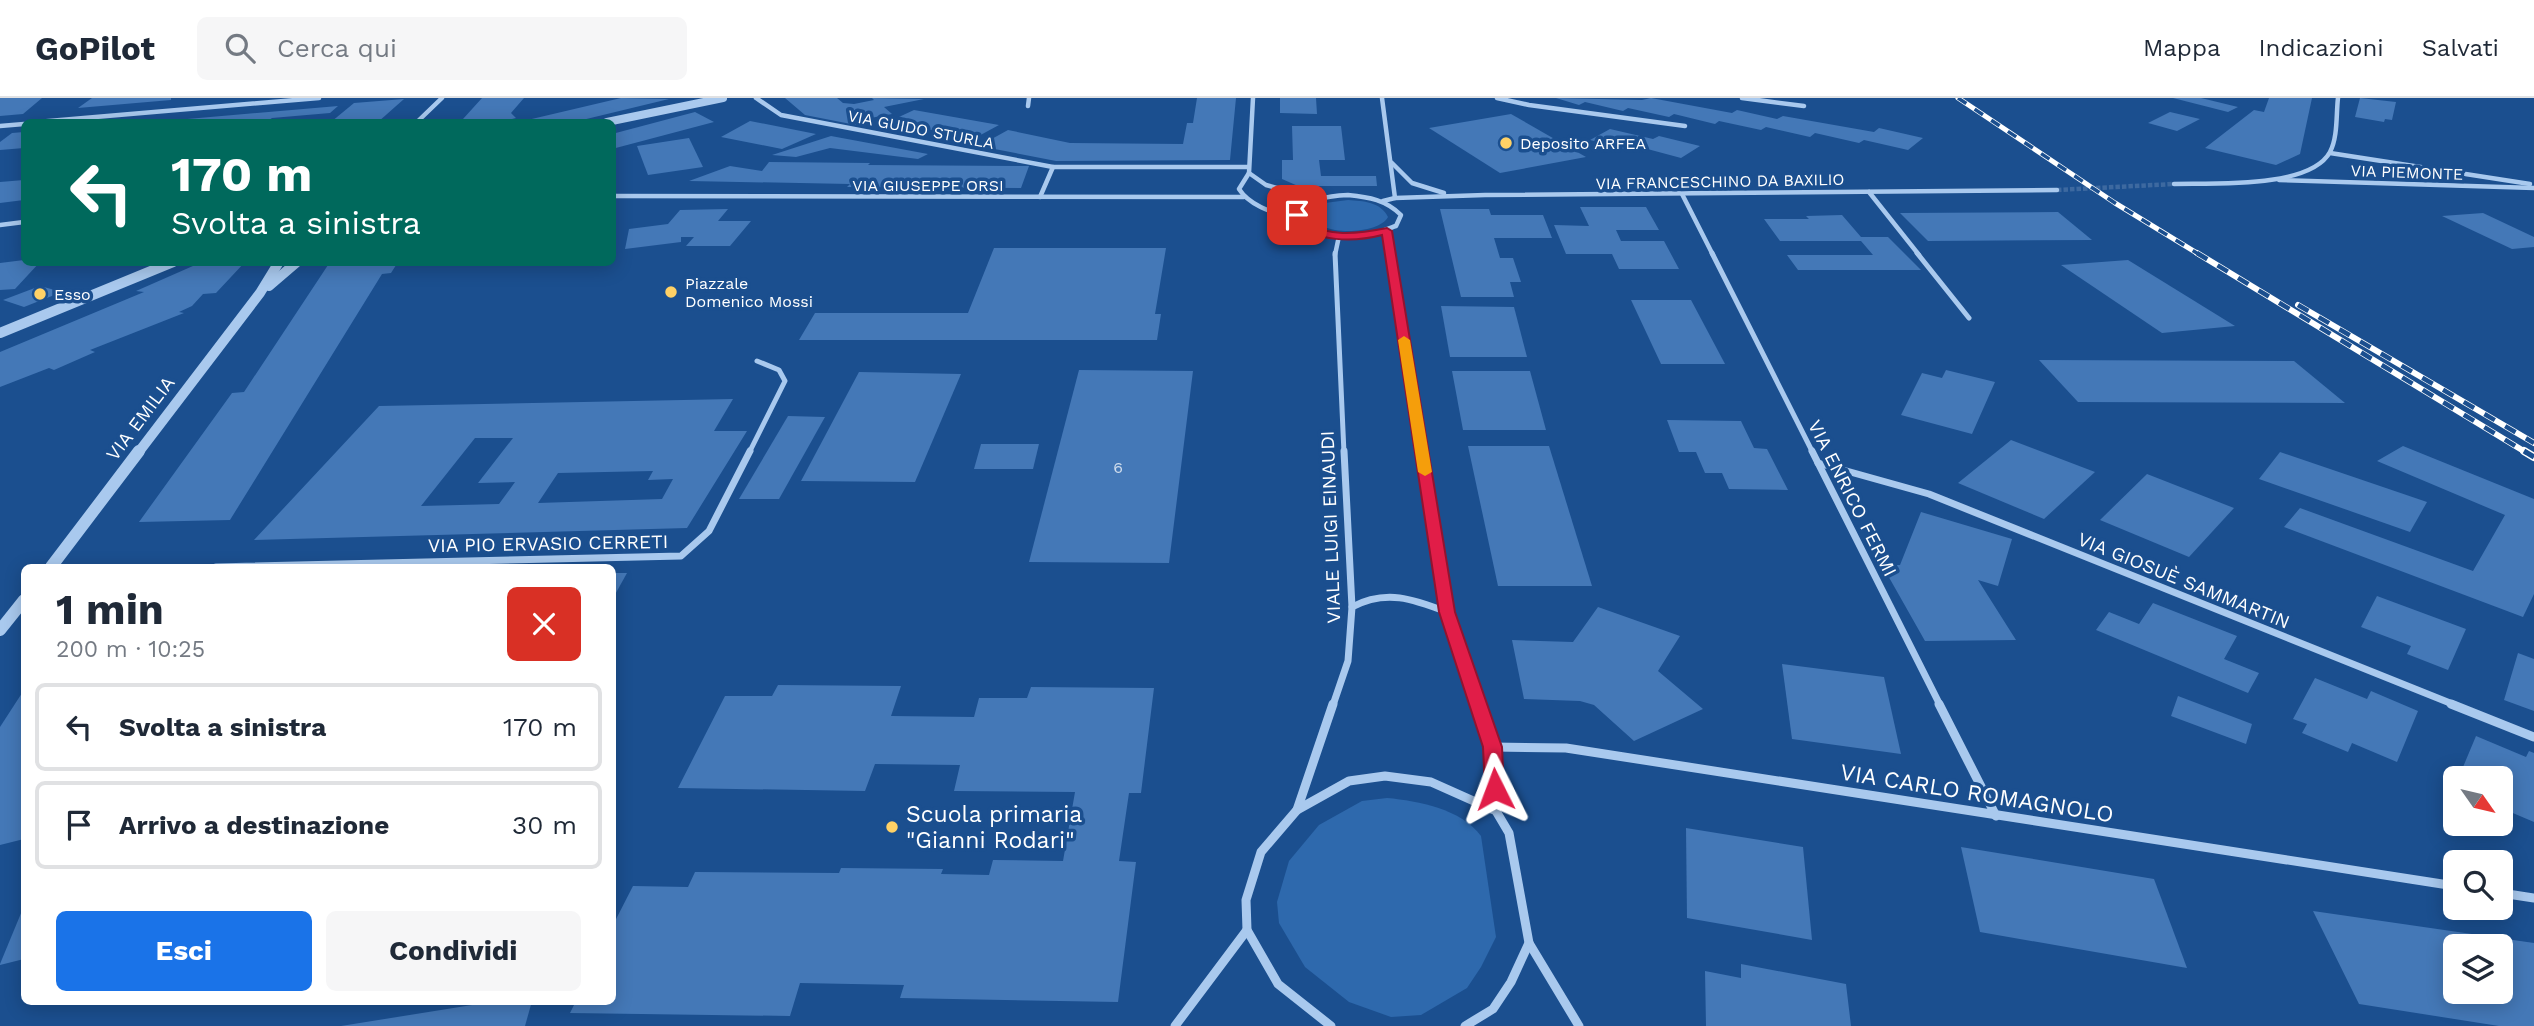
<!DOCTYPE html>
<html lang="it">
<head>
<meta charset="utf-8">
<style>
	:root { --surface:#fff; --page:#f6f6f7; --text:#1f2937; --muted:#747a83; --line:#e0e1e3; --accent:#1a73e8 }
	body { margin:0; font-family:"Work Sans",sans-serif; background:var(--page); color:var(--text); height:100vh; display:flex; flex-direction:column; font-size:26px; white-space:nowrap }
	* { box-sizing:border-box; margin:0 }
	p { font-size:23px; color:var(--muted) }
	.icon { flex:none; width:38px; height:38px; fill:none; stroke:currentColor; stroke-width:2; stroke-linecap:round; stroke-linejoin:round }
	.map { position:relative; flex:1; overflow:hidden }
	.drawer { position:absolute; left:21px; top:466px; width:595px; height:441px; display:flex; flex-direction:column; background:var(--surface); border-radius:10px; box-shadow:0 4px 18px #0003 }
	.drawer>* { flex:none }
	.top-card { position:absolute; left:21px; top:21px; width:595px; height:147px; border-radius:10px; box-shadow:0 4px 18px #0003; background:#00695c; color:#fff; overflow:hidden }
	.needle { width:46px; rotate:124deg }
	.controls { position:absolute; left:2443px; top:668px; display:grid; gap:14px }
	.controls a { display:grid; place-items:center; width:70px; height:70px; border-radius:10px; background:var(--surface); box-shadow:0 4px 18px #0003; font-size:35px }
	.pin { position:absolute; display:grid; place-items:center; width:60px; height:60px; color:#fff; margin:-30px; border-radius:14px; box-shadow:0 4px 10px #0006 }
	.me { position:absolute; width:77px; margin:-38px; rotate:357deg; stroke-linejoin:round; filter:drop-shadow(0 0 5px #0008) }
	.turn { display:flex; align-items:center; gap:24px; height:147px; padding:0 35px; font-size:32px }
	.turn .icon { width:91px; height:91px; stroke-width:2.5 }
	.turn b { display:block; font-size:49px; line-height:60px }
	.round { display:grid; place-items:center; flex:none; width:74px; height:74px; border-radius:10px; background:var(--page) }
	.headline { display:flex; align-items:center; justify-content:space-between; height:119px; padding:0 35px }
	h1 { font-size:42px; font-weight:700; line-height:52px }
	.action { display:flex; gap:14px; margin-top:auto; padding:14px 35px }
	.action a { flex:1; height:80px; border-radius:10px; background:var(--accent); color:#fff; font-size:28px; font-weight:700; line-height:80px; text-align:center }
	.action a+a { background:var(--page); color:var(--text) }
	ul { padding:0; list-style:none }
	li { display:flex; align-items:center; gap:21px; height:88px; margin:0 14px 10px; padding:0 21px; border:4px solid var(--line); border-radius:10px }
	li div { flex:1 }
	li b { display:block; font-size:26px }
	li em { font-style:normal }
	header { display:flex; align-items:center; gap:42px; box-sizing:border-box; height:98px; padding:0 35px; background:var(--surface); border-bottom:2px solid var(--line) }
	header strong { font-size:33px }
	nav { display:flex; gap:38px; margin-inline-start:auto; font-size:24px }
	.search { width:490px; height:63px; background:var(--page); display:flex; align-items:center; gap:18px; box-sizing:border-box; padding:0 24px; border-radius:10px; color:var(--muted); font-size:26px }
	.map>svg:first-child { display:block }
	.green { fill:#2e69ad }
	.building { fill:#4478b7; fill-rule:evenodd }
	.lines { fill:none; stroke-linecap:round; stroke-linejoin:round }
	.minor-tunnel { stroke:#3d69a0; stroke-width:4.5; stroke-dasharray:4.5 2; stroke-linecap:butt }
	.minor-far3 { stroke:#a9c9ee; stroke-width:4.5 }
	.minor-far2 { stroke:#a9c9ee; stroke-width:5 }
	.minor-far1 { stroke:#a9c9ee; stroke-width:7 }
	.minor { stroke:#a9c9ee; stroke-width:9 }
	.tertiary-far2 { stroke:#a9c9ee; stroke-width:8 }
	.tertiary-far1 { stroke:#a9c9ee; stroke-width:10 }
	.tertiary { stroke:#a9c9ee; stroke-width:12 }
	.rail-far2-casing { stroke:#fff; stroke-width:5 }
	.rail-far1-casing { stroke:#fff; stroke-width:6 }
	.rail-casing { stroke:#fff; stroke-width:8 }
	.rail-far2 { stroke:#1b4f8f; stroke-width:3.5; stroke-dasharray:10; stroke-linecap:butt }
	.rail-far1 { stroke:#1b4f8f; stroke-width:4.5; stroke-dasharray:12; stroke-linecap:butt }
	.rail { stroke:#1b4f8f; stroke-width:5; stroke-dasharray:16; stroke-linecap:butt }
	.route { fill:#e11d48; stroke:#92132f; stroke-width:2 }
	.slow { fill:#f59e0b }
	.poi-dot { fill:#ffd166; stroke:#1b4f8f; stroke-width:2.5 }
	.labels { text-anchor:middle; stroke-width:7; stroke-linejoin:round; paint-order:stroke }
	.far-street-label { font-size:16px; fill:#fff; stroke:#1b4f8f }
	.far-poi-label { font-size:16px; fill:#fff; stroke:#1b4f8f; text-anchor:start }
	.number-label { font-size:16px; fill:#d0dded }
	.street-label { font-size:19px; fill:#fff; stroke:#1b4f8f }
	.near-street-label { font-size:23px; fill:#fff; stroke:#1b4f8f }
	.near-poi-label { font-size:23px; fill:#fff; stroke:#1b4f8f; text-anchor:start }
</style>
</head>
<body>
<header>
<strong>GoPilot</strong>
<div class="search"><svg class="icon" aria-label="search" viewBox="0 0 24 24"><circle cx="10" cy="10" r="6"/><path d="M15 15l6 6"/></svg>Cerca qui</div>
<nav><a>Mappa</a><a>Indicazioni</a><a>Salvati</a></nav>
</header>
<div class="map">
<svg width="2534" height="928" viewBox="0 0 2534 928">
	<rect width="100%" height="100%" fill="#1b4f8f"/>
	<g class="green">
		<path d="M1348 102C1363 103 1381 104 1388 119 1378 138 1312 139 1312 114L1325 105Z"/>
		<path d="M1387 700C1419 703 1461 711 1481 738L1496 839 1481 869 1467 890 1421 917 1391 919 1349 904 1305 869 1279 825 1277 804 1289 763 1319 727 1362 703Z"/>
	</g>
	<g class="building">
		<path d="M0 0H42L23 16 0 18Z"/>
		<path d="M92 0H171V2L78 10Z"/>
		<path d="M482 0H524L511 15 516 20 499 24H470L463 21Z"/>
		<path d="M621 0 669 1 574 24H519Z"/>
		<path d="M785 0H837L843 5 854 6 874 2 872 0 924 1 884 9 892 16 865 21 856 27 805 17Z"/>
		<path d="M1197 0H1236L1230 62 1056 63 979 48 1008 32 1070 45 1183 46 1187 25H1193Z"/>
		<path d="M1280 0H1316L1317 16 1280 15Z"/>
		<path d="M1556 0 1642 2 1651 0 1732 15 1737 12 1777 21 1783 18 1874 34 1879 30 1923 40 1908 52 1864 42 1859 45 1815 35 1810 39 1766 29 1761 32 1719 23 1715 26 1674 16 1669 19 1628 10 1623 13 1585 4 1579 7Z"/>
		<path d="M2173 0H2201L2238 9 2228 14Z"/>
		<path d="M2269 0H2312L2300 56 2276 67 2205 50 2254 12 2264 14Z"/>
		<path d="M2360 0 2396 4 2392 22 2385 21 2384 24 2355 19Z"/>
		<path d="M404 1 378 24H331L354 5Z"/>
		<path d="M338 8 330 15 272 20 266 24H153Z"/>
		<path d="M914 12 999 27 975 40 888 24Z"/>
		<path d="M695 14 714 24 612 51V36Z"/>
		<path d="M2170 14 2200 21 2177 33 2148 25Z"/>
		<path d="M1511 16 1586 59 1500 75 1429 30Z"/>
		<path d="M750 23 816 36 782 51 721 39Z"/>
		<path d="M1292 28H1341L1345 62H1319L1321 78H1376L1377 88H1298L1282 81V62H1293Z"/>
		<path d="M1610 31 1653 41 1659 38 1700 48 1681 60 1640 49 1633 53 1590 42Z"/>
		<path d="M24 34V50L0 52V44L12 35Z"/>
		<path d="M831 38 928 56 918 61 830 50 796 59 772 57Z"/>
		<path d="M689 40 703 69 648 77 637 48Z"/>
		<path d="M769 64 870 65 868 67 1029 68 1021 90 847 89 850 86 689 83 730 68 762 73Z"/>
		<path d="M24 82V102L0 105V84Z"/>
		<path d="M1580 109H1646L1659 132H1616L1621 143H1664L1679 171H1619L1612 156H1566L1554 127 1589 128Z"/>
		<path d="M728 111 718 123H751L730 148H686L694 139H681V144L625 151 629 131 668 126 680 112Z"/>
		<path d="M1440 111H1489L1491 117H1543L1552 140H1494L1500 160H1513L1521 184H1510L1514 199H1461Z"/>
		<path d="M2058 114 2092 142 1928 143 1900 115Z"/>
		<path d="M2483 115 2534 139V149L2512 151 2442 118Z"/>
		<path d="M1842 117 1861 139H1888L1921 172H1798L1787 157H1873L1861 143H1780L1764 121H1809L1806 118Z"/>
		<path d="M994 150H1166L1155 216H1161L1157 242H799L815 215H968Z"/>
		<path d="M24 162V164H40L15 191 0 192V165Z"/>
		<path d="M2128 162 2235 228 2162 235 2061 167Z"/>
		<path d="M202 164H245L216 195 203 196 192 208 179 214 184 215 90 252 95 254 54 272 49 270 0 289V254L144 194 136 193Z"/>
		<path d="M330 164H398L391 175 382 176 230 422 139 424 232 295 244 294Z"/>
		<path d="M40 188 62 194 24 209 3 202Z"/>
		<path d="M1631 202H1691L1725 266H1661Z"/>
		<path d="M1441 208 1514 209 1527 259H1450Z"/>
		<path d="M2039 262 2294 263 2345 305 2078 304Z"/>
		<path d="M1079 272 1193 273 1169 465 1029 464Z"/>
		<path d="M1946 272 1995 284 1972 336 1901 317 1922 275 1942 280Z"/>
		<path d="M1452 273H1530L1546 332H1463Z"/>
		<path d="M859 274 961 276 915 384 801 383Z"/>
		<path d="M733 301 714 333H747L687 430 254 442 379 308ZM475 340H513L478 385 515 384 499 406 421 408ZM653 373 648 382 673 381 662 401 538 405 558 375Z"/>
		<path d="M788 318 825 319 779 401H739Z"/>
		<path d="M1667 322 1741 323 1754 350 1767 351 1788 392 1729 391 1722 375H1705L1696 354H1679Z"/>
		<path d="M2011 342 2095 374 2044 421 1958 385Z"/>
		<path d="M981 346H1039L1033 371H974Z"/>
		<path d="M1468 348H1549L1592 488H1498Z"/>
		<path d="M2403 348 2534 401V496L2523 519 2284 429 2300 410 2473 473 2505 417 2377 363Z"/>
		<path d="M2280 354 2427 404 2410 434 2259 381Z"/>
		<path d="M2147 376 2234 410 2189 459 2100 422Z"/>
		<path d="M1921 414 2012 441 1998 488 1978 482 2016 542 1925 543 1882 467H1900Z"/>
		<path d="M612 475H627L612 502Z"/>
		<path d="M2377 498 2466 531 2448 572 2407 556 2411 548 2361 529Z"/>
		<path d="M2153 505 2237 538 2224 561 2259 575 2248 595 2096 532 2109 514 2139 526Z"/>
		<path d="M1598 509 1680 538 1658 573 1703 611 1634 643 1594 607 1580 603 1524 601 1512 542 1573 544Z"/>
		<path d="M2518 555 2534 561V613L2504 602Z"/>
		<path d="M1782 566 1884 579 1901 656 1792 641Z"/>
		<path d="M2315 580 2367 601 2371 593 2418 613 2397 664 2352 645 2348 654 2302 635 2307 626 2293 621Z"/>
		<path d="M778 587 901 588 891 618 974 619 979 600H1027L1031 589 1154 590 1141 695H1129L1119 763 1136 764 1118 904 900 900 904 887 800 885 790 918 570 915 576 903H612V829L633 788 688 789 695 774 839 775 841 770 943 771 941 776 989 777 993 762 1063 763 1075 694 954 693 960 667 875 666 865 693 678 690 725 598H772Z"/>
		<path d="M24 592V741L0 747V629Z"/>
		<path d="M2178 598 2252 626 2246 646 2171 618Z"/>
		<path d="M2476 638 2526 659 2529 653 2534 655V724L2501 710V681H2458Z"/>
		<path d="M1686 730 1803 749 1812 842 1687 820Z"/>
		<path d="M1961 749 2154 781 2187 870 1980 834Z"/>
		<path d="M24 808V861L0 867V866Z"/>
		<path d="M2313 813 2534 845V928H2499L2359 906ZM2455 849H2501V894H2455Z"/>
		<path d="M1741 866 1846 886 1851 928H1706L1705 873 1741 880Z"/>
		<path d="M497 903H532L525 928H341Z"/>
	</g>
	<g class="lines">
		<path class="minor-tunnel" d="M2057 92 2174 86"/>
		<g class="minor-far3">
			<path d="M756 0 781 17 1053 69 1040 99"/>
			<path d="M1253 0 1249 75 1266 87 1316 101"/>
			<path d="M1382 0 1395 100"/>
			<path d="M1497 0 1529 7 1685 28"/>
			<path d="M1742 0 1804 8"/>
			<path d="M1028 8 1029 0"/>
			<path d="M37 24 319 0"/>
			<path d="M417 24 442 0"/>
			<path d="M0 28 24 26"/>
			<path d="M2330 55 2530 86"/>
			<path d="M1392 65 1412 85 1444 95"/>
			<path d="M1053 69H1248"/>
			<path d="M1249 75 1239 91C1251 110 1279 116 1299 123"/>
			<path d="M2279 82 2534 90"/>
			<path d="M2174 86C2211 85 2310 91 2330 54 2338 39 2336 16 2338 0"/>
			<path d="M1869 94 1919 157"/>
			<path d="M1682 96 1713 157"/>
			<path d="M1348 97C1369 99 1386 102 1401 117L1396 128C1386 131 1374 137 1363 138 1344 140 1304 139 1297 117 1311 100 1327 98 1348 97Z"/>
			<path d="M612 98 1244 99"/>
			<path d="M1383 103 1395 100 1485 97 2057 92"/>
			<path d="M0 127 24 124"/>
			<path d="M1387 133 1391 157"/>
			<path d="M1335 157 1339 138"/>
		</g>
		<g class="minor-far2">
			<path d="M1335 155 1344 355"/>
			<path d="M1390 155 1422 355"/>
			<path d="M1712 155 1813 355"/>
			<path d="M1917 155 1969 220"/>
			<path d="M749 355 785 283 779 272 757 263"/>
		</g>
		<g class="minor-far1">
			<path d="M1422 353 1447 514 1478 607"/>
			<path d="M1812 353 1940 607"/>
			<path d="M1818 365 1929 396 2455 607"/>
			<path d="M216 469 681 458 709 433 750 353"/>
			<path d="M1352 509C1386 491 1413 501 1447 514"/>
			<path d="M1333 607 1348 563 1352 509 1344 353"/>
		</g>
		<g class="minor">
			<path d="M1478 606 1492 649 1496 713"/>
			<path d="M1939 606 1996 718"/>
			<path d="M2451 606 2534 639"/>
			<path d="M1492 649 1566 650 2455 788"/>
			<path d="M1297 712 1333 606"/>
			<path d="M2501 795 2534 800"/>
			<path d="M1529 845 1579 928"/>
			<path d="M1175 928 1247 832"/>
			<path d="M1331 928 1278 886 1247 832 1246 802 1261 754 1297 712 1349 683 1385 678 1431 684 1496 713 1509 735 1529 845 1511 884 1493 911 1465 928"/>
		</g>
		<path class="tertiary-far2" d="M607 24 723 0"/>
		<g class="tertiary-far1">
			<path d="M269 188 297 164"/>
			<path d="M0 235 173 164"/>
			<path d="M138 355 260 195 279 164"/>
		</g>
		<g class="tertiary">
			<path d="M51 469 139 353"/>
			<path d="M0 532 24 502"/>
		</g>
		<defs>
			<path id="rail-far2" d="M1958 0 2115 105 2200 157"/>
			<g id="rail-far1">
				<path d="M2197 155 2527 355"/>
				<path d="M2298 207 2534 345"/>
			</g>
			<path id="rail" d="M2524 353 2534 359"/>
		</defs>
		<use href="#rail-far2" class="rail-far2-casing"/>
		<use href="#rail-far1" class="rail-far1-casing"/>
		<use href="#rail" class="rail-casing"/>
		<use href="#rail-far2" class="rail-far2"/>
		<use href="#rail-far1" class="rail-far1"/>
		<use href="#rail" class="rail"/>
	</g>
	<path class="route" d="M1294 114H1301C1315 143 1362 135 1387 130L1392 133 1455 514 1502 649 1504 691 1502 696H1488L1485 691 1483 649 1439 514 1382 137C1355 144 1315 145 1294 123Z"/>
	<path class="slow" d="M1404 238 1410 242 1432 374 1425 378 1418 374 1398 242Z"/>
	<g class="poi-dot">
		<circle cx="1506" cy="45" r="7"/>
		<circle cx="671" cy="194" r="7"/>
		<circle cx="40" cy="196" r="7"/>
		<circle cx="892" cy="729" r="7"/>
	</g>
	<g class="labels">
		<g class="far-street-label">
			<text transform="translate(921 31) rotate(11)" y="6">VIA GUIDO STURLA</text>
			<text transform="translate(2407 74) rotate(2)" y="6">VIA PIEMONTE</text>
			<text transform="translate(1720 83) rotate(-1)" y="6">VIA FRANCESCHINO DA BAXILIO</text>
			<text x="928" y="93">VIA GIUSEPPE ORSI</text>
		</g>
		<g class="far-poi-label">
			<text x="1520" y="51">Deposito ARFEA</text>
			<text x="685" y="191">Piazzale<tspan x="685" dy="18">Domenico Mossi</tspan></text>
			<text x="54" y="202">Esso</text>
		</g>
		<g class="number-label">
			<text x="1118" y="375">6</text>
		</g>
		<g class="street-label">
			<text transform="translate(140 320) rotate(-53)" y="7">VIA EMILIA</text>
			<text transform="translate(1853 400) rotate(63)" y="7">VIA ENRICO FERMI</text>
			<text transform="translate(1330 429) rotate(-92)" y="7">VIALE LUIGI EINAUDI</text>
			<text transform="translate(548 445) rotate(-1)" y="7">VIA PIO ERVASIO CERRETI</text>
			<text transform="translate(2184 482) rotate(22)" y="7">VIA GIOSUÈ SAMMARTIN</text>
		</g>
		<g class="near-street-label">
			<text transform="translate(1977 695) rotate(9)" y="8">VIA CARLO ROMAGNOLO</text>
		</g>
		<g class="near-poi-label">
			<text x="906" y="724">Scuola primaria<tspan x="906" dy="26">"Gianni Rodari"</tspan></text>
		</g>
	</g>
</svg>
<div class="controls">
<a><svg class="needle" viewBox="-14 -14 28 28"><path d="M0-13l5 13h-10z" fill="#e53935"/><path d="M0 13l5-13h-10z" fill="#747a83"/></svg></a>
<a><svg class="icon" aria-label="search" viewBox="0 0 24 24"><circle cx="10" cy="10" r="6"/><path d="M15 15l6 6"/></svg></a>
<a><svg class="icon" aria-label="layers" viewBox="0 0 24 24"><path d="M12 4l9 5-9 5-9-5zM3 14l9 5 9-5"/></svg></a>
</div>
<div class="pin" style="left:1297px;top:117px;background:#d93025"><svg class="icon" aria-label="arrive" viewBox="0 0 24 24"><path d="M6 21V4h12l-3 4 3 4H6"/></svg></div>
<svg class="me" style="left:1495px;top:691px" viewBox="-20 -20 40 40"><path d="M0-17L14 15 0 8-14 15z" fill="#e11d48" stroke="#fff" stroke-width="4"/></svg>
<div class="top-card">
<div class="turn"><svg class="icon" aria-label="left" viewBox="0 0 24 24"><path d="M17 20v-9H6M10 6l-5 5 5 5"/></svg><div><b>170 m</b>Svolta a sinistra</div></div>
</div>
<section class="drawer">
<div class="headline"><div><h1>1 min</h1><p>200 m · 10:25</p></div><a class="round" style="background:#d93025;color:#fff"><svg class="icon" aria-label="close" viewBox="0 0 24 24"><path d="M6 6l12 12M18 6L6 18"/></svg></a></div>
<ul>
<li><svg class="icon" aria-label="left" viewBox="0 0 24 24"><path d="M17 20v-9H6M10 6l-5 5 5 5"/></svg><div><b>Svolta a sinistra</b></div><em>170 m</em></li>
<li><svg class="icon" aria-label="arrive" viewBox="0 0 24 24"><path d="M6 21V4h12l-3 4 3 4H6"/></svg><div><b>Arrivo a destinazione</b></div><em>30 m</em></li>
</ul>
<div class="action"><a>Esci</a><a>Condividi</a></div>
</section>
</div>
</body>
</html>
